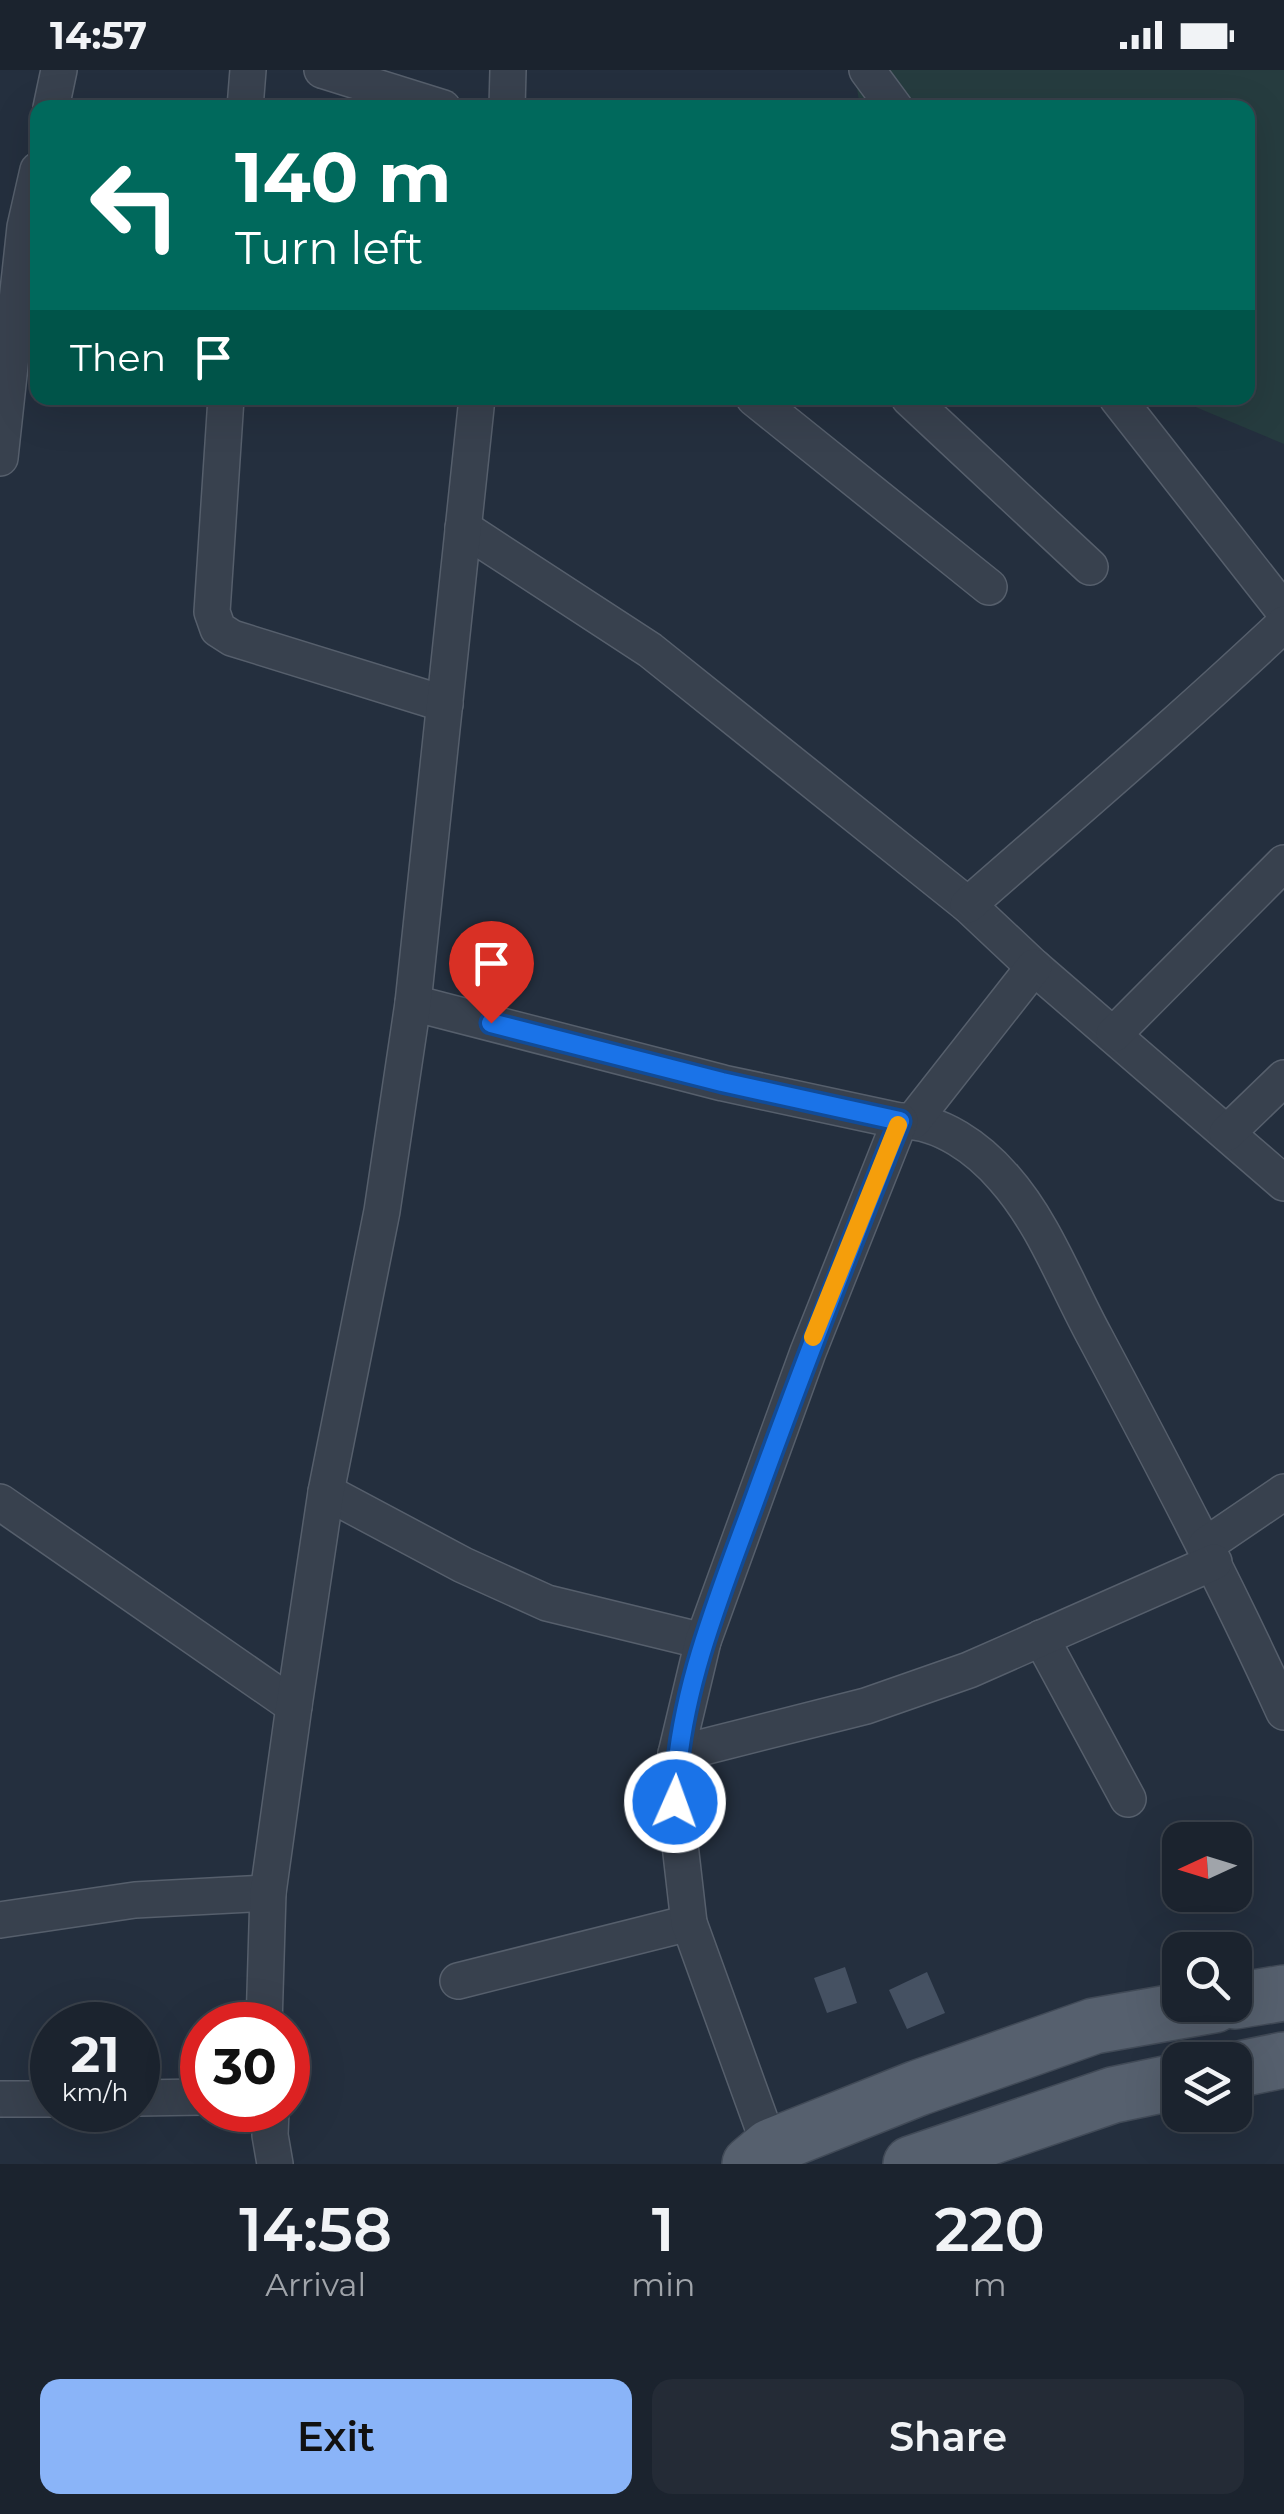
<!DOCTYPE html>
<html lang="en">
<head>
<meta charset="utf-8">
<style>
	:root { --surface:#1b232e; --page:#242b36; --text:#f1f3f6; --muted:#a0a4aa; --line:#39404a; --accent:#8ab4f8 }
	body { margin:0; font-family:Montserrat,sans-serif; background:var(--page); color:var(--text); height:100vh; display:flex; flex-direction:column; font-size:38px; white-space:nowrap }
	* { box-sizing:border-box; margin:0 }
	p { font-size:32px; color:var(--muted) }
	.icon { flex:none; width:55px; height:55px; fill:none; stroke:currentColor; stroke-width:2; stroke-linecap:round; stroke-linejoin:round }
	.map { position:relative; height:2094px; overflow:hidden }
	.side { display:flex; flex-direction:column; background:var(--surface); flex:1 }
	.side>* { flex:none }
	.guide { position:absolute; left:30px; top:30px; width:1225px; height:305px; border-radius:20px; box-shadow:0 10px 40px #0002,0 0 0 2px var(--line); background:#00695c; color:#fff; overflow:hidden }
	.needle { width:65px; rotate:266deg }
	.controls { position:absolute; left:1162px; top:1752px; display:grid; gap:20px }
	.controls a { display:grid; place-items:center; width:90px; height:90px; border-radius:20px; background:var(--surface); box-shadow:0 10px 40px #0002,0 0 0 2px var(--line); font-size:50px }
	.speed { position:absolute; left:30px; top:1932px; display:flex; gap:20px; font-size:50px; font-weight:700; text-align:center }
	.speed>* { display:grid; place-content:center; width:130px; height:130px; border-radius:50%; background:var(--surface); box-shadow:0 10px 40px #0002,0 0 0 2px var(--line); line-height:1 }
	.speed small { font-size:25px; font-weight:400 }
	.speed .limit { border:15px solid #d22; background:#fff; color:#111 }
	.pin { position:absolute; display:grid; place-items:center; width:85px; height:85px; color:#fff; margin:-102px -42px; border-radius:50% 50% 50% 0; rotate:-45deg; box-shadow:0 0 10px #0007 }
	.pin .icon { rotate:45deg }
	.me { position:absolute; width:110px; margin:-55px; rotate:2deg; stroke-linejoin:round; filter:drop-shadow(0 0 8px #0008) }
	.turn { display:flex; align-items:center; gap:35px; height:210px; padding:0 40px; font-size:45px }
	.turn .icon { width:130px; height:130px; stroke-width:2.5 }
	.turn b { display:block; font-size:70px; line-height:85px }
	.then { display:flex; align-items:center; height:95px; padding:0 40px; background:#0003; gap:20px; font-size:38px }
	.eta { display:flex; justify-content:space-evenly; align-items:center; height:170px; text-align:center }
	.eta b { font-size:60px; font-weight:600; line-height:70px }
	.button { display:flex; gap:20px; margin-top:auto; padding:20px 40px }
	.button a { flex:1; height:115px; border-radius:20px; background:var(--accent); color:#111; font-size:40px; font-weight:600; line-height:115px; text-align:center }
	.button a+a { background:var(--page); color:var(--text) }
	.status { display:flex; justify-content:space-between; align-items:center; height:70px; padding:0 50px; background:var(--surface); direction:ltr }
	.status svg { height:28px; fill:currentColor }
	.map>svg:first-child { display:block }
	.green { fill:#263c3f }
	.building { fill:#455162 }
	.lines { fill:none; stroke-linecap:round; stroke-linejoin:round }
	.street-casing { stroke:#565f6c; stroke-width:38 }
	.primary-casing { stroke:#414a57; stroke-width:58 }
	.street { stroke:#38414e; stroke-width:35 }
	.primary { stroke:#56606e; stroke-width:55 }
	.route-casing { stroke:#114b97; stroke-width:25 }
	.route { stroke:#1a73e8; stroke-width:18 }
	.slow { stroke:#f59e0b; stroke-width:18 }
</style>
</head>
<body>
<div class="status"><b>14:57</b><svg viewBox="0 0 49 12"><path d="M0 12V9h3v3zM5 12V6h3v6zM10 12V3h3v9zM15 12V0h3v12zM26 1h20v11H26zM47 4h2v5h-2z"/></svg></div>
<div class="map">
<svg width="1284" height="2094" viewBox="0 0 1284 2094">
	<rect width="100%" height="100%" fill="#242f3e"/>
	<path class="green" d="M854 0H1284V374L1174 328H1248V38L860 37Z"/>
	<g class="building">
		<path d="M845 1897 857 1933 827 1943 814 1908Z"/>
		<path d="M927 1902 945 1943 907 1959 889 1920Z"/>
	</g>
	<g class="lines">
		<defs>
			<g id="street">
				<path d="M322 0 443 38"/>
				<path d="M867 0 895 38"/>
				<path d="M51 38 59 0"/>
				<path d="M245 38 248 0"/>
				<path d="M507 38 508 0"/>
				<path d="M226 328 212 542 218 559 232 568 445 634"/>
				<path d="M754 328 989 517"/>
				<path d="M909 328 1090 497"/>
				<path d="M1117 328 1284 541"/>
				<path d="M0 388 25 157 38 100"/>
				<path d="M463 458 650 580 968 835 1034 897 1284 1113"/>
				<path d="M968 835C1074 742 1181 651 1284 554"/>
				<path d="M413 933 723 1013 900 1051C940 1050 979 1079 1004 1108 1044 1153 1066 1214 1095 1267 1161 1391 1226 1514 1284 1642"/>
				<path d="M1114 964 1284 793"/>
				<path d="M913 1051 1034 897"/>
				<path d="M1227 1063 1284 1008"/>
				<path d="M326 1422 463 1495 547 1533 703 1571"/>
				<path d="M0 1432 294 1636"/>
				<path d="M1206 1475 1284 1422"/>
				<path d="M1041 1568 1128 1729"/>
				<path d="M676 1684 866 1636 969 1600 1214 1492"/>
				<path d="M0 1850 135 1830 268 1823"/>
				<path d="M458 1911 689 1853"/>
				<path d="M264 1955 268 1823 294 1636 326 1422 382 1141 413 933 477 328"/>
				<path d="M138 2028 202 2027"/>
				<path d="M0 2029H52"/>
				<path d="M271 2040 270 2065 275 2094"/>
				<path d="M770 2077 689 1853 675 1731 676 1684 703 1571 808 1282 900 1051"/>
			</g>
			<g id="primary">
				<path d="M1235 1931 1284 1923"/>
				<path d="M1235 2000 1284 1990"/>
				<path d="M750 2094 770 2077 918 2018 1094 1956 1214 1935"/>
				<path d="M911 2094 1113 2025 1180 2011"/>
			</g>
		</defs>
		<use href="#street" class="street-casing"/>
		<use href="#primary" class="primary-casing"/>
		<use href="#street" class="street"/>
		<use href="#primary" class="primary"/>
	</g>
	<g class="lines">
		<defs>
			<path id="route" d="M491 953 722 1012 900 1051C849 1179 799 1307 752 1437 717 1532 677 1629 675 1732"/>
		</defs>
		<use href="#route" class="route-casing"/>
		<use href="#route" class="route"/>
		<path class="slow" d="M813 1267 898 1055"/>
	</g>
</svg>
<div class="controls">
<a><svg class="needle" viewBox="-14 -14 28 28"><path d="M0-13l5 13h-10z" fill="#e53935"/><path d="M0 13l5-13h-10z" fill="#a0a4aa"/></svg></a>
<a><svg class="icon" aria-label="search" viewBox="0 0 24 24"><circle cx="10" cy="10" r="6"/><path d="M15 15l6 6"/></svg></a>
<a><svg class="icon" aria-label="layers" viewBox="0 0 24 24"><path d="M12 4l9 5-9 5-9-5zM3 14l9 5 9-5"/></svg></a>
</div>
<div class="speed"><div>21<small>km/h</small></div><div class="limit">30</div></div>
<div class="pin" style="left:491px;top:953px;background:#d93025"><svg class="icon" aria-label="arrive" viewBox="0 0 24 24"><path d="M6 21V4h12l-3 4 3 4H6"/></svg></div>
<svg class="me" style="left:675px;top:1732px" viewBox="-20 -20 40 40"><circle r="17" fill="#1a73e8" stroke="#fff" stroke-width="3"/><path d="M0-11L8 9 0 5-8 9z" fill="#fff"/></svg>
<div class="guide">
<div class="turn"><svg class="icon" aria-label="left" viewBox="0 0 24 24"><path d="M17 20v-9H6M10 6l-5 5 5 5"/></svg><div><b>140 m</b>Turn left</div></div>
<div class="then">Then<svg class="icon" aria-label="arrive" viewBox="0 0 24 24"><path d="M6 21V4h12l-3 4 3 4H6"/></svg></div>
</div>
</div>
<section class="side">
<div class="eta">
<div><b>14:58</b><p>Arrival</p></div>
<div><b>1</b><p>min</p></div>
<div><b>220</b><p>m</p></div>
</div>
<div class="button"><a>Exit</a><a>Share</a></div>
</section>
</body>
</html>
